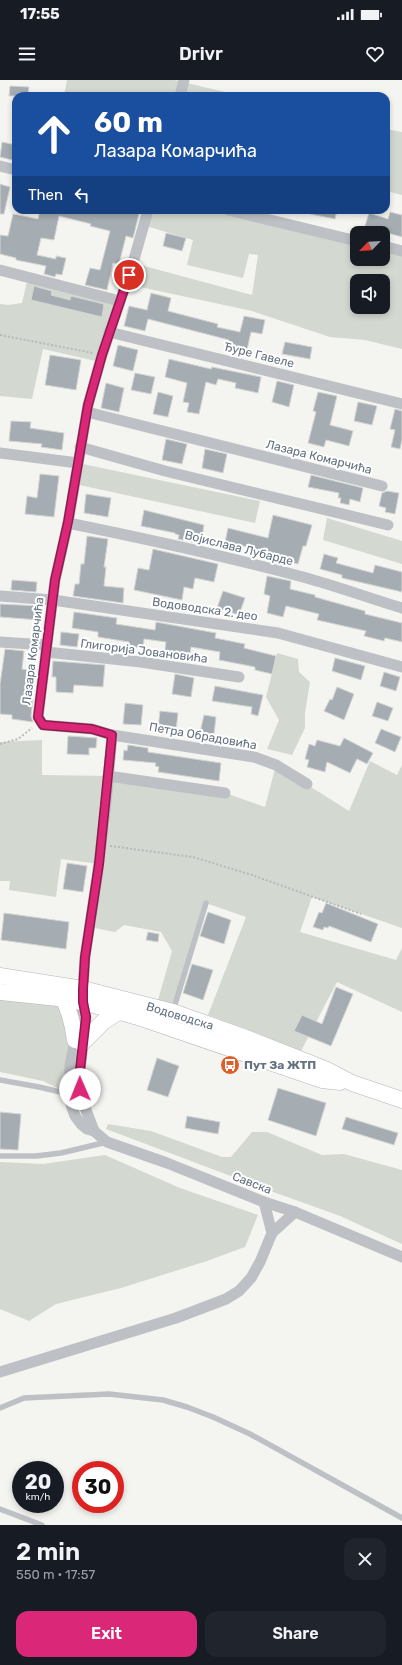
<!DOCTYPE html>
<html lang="en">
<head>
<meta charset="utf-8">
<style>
	:root { --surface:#171b24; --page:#20242c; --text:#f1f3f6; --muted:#9ea1a6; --accent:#db2777 }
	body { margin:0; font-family:Rubik,sans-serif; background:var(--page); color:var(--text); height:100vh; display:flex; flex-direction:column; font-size:15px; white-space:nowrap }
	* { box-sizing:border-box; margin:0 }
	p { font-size:13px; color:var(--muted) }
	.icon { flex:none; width:22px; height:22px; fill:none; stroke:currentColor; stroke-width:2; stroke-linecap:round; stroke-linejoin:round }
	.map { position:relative; height:1445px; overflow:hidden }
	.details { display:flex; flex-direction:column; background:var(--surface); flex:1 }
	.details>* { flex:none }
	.hud { position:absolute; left:12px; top:12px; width:378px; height:122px; border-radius:12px; box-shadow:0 2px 6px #0003; background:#1a4fa0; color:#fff; overflow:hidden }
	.needle { width:26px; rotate:245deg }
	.fabs { position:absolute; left:350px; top:146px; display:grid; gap:8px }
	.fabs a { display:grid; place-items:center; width:40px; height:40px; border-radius:8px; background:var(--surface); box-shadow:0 2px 6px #0003; font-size:20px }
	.speed { position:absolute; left:12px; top:1381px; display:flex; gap:8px; font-size:20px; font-weight:700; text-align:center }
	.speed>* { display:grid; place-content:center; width:52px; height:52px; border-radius:50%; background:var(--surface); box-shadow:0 2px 6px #0003; line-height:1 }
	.speed small { font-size:10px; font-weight:400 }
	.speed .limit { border:6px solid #d22; background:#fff; color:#111 }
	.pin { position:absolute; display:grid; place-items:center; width:34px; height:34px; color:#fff; margin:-17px; border:2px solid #fff; border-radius:50%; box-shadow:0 1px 4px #0007 }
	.me { position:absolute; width:44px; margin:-22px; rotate:359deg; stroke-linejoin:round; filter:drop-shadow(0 0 3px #0008) }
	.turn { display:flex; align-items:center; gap:14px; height:84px; padding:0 16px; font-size:18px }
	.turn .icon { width:52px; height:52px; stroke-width:2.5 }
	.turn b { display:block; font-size:28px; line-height:34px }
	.then { display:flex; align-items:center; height:38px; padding:0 16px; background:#0003; gap:8px; font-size:15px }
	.round { display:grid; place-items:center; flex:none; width:42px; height:42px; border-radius:12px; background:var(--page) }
	.overview { display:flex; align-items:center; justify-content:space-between; height:68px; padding:0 16px }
	h1 { font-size:24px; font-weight:600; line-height:30px }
	.action { display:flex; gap:8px; margin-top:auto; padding:8px 16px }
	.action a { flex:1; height:46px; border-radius:12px; background:var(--accent); color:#fff; font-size:16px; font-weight:600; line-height:46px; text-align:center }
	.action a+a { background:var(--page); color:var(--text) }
	.status { display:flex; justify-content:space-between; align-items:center; height:28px; padding:0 20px; background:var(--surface); direction:ltr }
	.status svg { height:11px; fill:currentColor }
	header { display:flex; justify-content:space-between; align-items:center; height:52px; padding:0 16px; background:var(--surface); font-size:18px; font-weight:600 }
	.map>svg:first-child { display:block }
	.green { fill:#d3d9d0; fill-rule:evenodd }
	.building { fill:#a6adb2; stroke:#d5d5d3 }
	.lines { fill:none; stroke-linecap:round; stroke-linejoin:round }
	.secondary-casing { stroke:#b2b6ba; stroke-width:17 }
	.path { stroke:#b7b9bc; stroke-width:2; stroke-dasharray:2 2; stroke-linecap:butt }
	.lane { stroke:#bdc0c4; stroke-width:5.5 }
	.street { stroke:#bdc0c4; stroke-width:11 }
	.secondary { stroke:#fff; stroke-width:16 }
	.route-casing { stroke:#8e194d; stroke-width:10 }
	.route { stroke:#db2777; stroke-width:7 }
	.labels { text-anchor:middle; stroke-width:4; stroke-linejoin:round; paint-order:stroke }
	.street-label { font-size:12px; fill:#647280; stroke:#fff }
	.poi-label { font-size:12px; font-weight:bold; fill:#647280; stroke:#fff; text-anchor:start }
</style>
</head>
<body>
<div class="status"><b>17:55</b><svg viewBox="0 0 49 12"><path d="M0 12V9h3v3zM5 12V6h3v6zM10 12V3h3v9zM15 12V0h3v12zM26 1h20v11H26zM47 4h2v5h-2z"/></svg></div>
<header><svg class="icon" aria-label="menu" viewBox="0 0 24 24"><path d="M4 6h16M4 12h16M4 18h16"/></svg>Drivr<svg class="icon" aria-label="heart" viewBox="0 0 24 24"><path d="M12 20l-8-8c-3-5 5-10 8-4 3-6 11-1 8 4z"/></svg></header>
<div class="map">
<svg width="402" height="1445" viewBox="0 0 402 1445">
	<rect width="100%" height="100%" fill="#f4f4f0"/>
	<g class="green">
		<path d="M67 0H174L242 16H64Z"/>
		<path d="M386 49 402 52V115L386 111Z"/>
		<path d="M148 130H228L357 161V179H383V166L402 171V269L365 260 330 257 252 231 126 204 133 183 252 215 258 175 249 174 243 198 187 185 193 160 143 145ZM357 201H383V227H357Z"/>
		<path d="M28 197 120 221 100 282 43 269 32 319 0 316V224L8 225 22 223Z"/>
		<path d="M78 383 260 421 255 443 75 404Z"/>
		<path d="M327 438 402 461V484L323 460Z"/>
		<path d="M277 573 298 579 299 592 310 602 305 633V648L292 675 267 669 279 640 266 617Z"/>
		<path d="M42 660V695L109 696 225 713 265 727 276 685 349 731 370 681 397 695 402 685V848L312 817 300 852 396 880 402 868V932L337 902 301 971 244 948 208 935 246 837 206 823 173 932 156 927 172 871 161 852 124 845 115 852 90 847 99 784 61 779 56 817 9 810 10 801H0V662Z"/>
		<path d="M0 912 63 918 76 1017 43 1001 0 992Z"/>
		<path d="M108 1044 151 1051 222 1077H231L252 1052H267L322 1075 344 1074 402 1090V1164L340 1136 268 1110 106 1049Z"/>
		<path d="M105 1075 180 1108 258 1135 245 1167 207 1181 121 1208 56 1224 29 1241 0 1229V1082L43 1084Z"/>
	</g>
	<g class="building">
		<path d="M10 6 29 7 28 16H9Z"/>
		<path d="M2 62 16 65V81L0 77Z"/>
		<path d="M0 104 10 107 4 134H0Z"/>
		<path d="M40 130H140L133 158 126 156 119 184 113 183 107 210 85 205 90 188 100 190 110 151 90 146 91 144 59 136 54 160 41 158 37 175 56 179V176L66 178 62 195 56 194 55 197 44 194 46 186 16 180V178L0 174V155L8 156 13 134 38 139Z"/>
		<path d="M311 130H337L335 139 310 134Z"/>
		<path d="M390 132 402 135V157L388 153H368L363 152 369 133 388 139Z"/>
		<path d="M166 153 186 158 182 171 163 166Z"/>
		<path d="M34 206 52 211 51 215 70 220 71 216 104 224 102 237 31 220Z"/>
		<path d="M151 213 171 218 168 231 218 244 217 247 240 252 244 236 265 240 262 254 251 252 247 270 228 266 229 260 148 239 145 251 124 246 129 226 147 230Z"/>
		<path d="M285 262 312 267 310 279 282 274Z"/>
		<path d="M118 265 138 270 133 291 113 286Z"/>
		<path d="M50 275 81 280 76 310 45 305Z"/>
		<path d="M169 279 211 289 212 287 261 297 258 313 235 308 236 303 218 299 216 305 206 302 199 334 187 332 189 323 183 322 187 303 165 297Z"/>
		<path d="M135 293 155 297 151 314 131 310Z"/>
		<path d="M277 301 294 305 289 327 272 322Z"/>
		<path d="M106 303 124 308 119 332 101 328Z"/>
		<path d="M158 312 173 316 168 337 153 334Z"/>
		<path d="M318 312 337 316 330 345 353 351 349 366 326 360 324 367 308 363 316 332 313 331Z"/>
		<path d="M358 322 377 326 372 345 354 341Z"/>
		<path d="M395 329 402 331V360L400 369 391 367 395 350 390 349Z"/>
		<path d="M11 341 31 342 30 348 64 353 62 370 41 367 42 364 9 361Z"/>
		<path d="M166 359 187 364 182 384 162 380Z"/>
		<path d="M205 369 227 374 223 393 202 388Z"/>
		<path d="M40 394 59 396 54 437 25 434 27 416 37 418Z"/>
		<path d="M311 395 363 408 360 422 350 419 349 425 340 423 341 418H338L339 413 308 407Z"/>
		<path d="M387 411 399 413 395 434 385 432 386 428 379 426 382 413Z"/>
		<path d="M86 414 111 418 108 437 84 433Z"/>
		<path d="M144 430 204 445 202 458H198L197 463 178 459 179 455 175 454V453L141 446Z"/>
		<path d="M273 435 312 445 306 466H303L298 484 251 472 252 468 225 462 228 448 268 458Z"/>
		<path d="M87 456 108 459 104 487H106L104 506 124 508 123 523 73 516 75 504H79L81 484H84Z"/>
		<path d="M153 469 218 484 214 502 195 498 193 509 184 507 182 520 134 510 138 488 149 490Z"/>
		<path d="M324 474 338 478 336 483 373 493 375 485 402 492V512L342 498V495L320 489Z"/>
		<path d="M267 496 291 501 290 509 315 515V517L365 531V534L402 543V562L385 558 384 561 364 556 366 551 317 540 319 534 286 526 283 537 267 533 270 516 264 514Z"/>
		<path d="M12 500 37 502 36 512 11 510Z"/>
		<path d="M223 511 245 518 239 535 217 528Z"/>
		<path d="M0 524 40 526 39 540 0 537Z"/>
		<path d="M74 532 117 538 116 544 155 550 156 542 216 553 215 558 245 564 244 568 276 576 272 594 255 590V587L219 580 220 572 191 567 189 582 164 578 166 562 144 559 143 568 128 566 129 562 98 557V552L72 548Z"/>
		<path d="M61 552 79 554 77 567 60 565Z"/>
		<path d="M5 569 24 571 22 589 27 590 24 618 33 619 31 636 33 642 12 639V635L0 634V604Z"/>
		<path d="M335 578 365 586 361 600 332 591Z"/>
		<path d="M53 581 105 585 103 607 74 605 73 613 56 612V597H52Z"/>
		<path d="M384 592 400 597 396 611 380 606Z"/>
		<path d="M175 594 194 598 191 617 172 614Z"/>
		<path d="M215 606 263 615 258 636 251 634 252 627 212 621Z"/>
		<path d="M337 607 354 614 344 640 324 631 330 619 332 620Z"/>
		<path d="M377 622 393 628 388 641 372 636Z"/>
		<path d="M125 623 143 625 141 645 123 644Z"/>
		<path d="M160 631 178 633 176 651 158 649Z"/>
		<path d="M204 635 216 637 214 654 200 652Z"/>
		<path d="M381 649 401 657 395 672 375 663Z"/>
		<path d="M68 656 97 658 96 668H89V675L67 674Z"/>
		<path d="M344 658 373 673 367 684 357 679 350 693 327 682 325 692 307 687 309 680 305 679 309 664 315 666 317 660 340 666Z"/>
		<path d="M128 665 148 668V672L221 683 219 701 158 692 159 687 155 686 156 683 123 680 124 670 127 671Z"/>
		<path d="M67 783 87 786 83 812 63 809Z"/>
		<path d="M326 823 378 844 371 862 329 846 328 848 324 847 323 850 313 847 319 832 322 833Z"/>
		<path d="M208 832 231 840 224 864 200 856Z"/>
		<path d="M4 833 69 842 66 869 1 860Z"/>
		<path d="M148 852 159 854 158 862 146 860Z"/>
		<path d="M192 884 213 890 203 920 183 913Z"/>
		<path d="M336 907 353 914 331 966 294 951 302 935 322 944Z"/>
		<path d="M157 978 179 986 168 1017 147 1010Z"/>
		<path d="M278 1008 326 1023 316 1056 268 1040Z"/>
		<path d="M0 1032 21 1034 18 1070 0 1069Z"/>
		<path d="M187 1036 220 1042 218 1054 185 1048Z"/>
		<path d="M346 1037 398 1053 394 1065 342 1049Z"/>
	</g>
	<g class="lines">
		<defs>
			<g id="secondary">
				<path d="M0 896 83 909 173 932 241 956 327 990 352 1003 402 1020"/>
				<path d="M0 912 58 918 83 922 138 937 322 1000 340 1002"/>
				<path d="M63 918C70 932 73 944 75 960"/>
				<path d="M82 963 103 942 118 932"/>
			</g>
		</defs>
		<use href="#secondary" class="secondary-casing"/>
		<g class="path">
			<path d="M0 255 93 273"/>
			<path d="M0 664 18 659 32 648"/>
			<path d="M110 766 193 777 252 795 361 834"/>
		</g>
		<g class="lane">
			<path d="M173 931 206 823"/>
			<path d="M0 1000 39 1007 69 1014"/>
			<path d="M0 1076H36L61 1073 107 1062"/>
			<path d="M0 1328 24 1318 109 1314 163 1320 187 1327 213 1337 250 1354 402 1438"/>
			<path d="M0 1429 42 1445"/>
		</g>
		<g class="street">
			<path d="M180 16 184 0"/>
			<path d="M0 86 16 90"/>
			<path d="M148 130 133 183 102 275 88 325 68 443 55 500 38 637 43 645 92 649 112 655 254 677 276 685 307 704"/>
			<path d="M228 130 357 161"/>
			<path d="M383 166 402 171"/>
			<path d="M0 190 120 221"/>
			<path d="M109 252 402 324"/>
			<path d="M87 332 382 406"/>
			<path d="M80 367 165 391 388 445"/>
			<path d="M0 373 78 383"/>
			<path d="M68 443C147 459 225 476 303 497 336 506 369 518 402 528"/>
			<path d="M0 516 53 520 278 553 402 587"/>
			<path d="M0 562 46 565"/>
			<path d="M46 572 141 582 239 597"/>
			<path d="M108 696 225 713"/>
			<path d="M83 922 77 935 75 960 70 985 69 1014 72 1028 75 1036 81 1044 87 1049 94 1051 107 1062 167 1083 264 1122 295 1132 402 1177"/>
			<path d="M94 1051 83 1022 80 1009V990L86 937 83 922V909L85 877 97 798 106 724 112 655"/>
			<path d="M272 1153 295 1132"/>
			<path d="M0 1292 176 1238 226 1219 239 1211 251 1198 260 1182 272 1153 264 1122"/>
		</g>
		<use href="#secondary" class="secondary"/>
	</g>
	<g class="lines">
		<defs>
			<path id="route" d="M80 1009V990L86 937 83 922V909L85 877 99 784 112 655 92 649 43 645 38 637 55 500 68 442 88 325 102 275 129 195"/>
		</defs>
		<use href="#route" class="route-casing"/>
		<use href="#route" class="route"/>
	</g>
	<defs>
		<symbol id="bus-disc" viewBox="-11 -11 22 22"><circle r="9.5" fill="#dc5f29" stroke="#fff"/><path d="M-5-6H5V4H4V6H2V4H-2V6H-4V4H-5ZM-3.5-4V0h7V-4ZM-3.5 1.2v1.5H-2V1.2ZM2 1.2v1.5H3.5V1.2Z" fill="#fff"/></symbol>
	</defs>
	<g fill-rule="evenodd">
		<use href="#bus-disc" x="219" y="974" width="22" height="22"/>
	</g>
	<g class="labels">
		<g class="street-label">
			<text transform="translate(259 275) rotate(14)" y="4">Ђуре Гавеле</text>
			<text transform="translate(319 377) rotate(14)" y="4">Лазара Комарчића</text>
			<text transform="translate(239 468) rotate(14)" y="4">Војислава Лубарде</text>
			<text transform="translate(205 529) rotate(8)" y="4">Водоводска 2. део</text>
			<text transform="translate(33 571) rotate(-83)" y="4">Лазара Комарчића</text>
			<text transform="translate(144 571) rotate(7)" y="4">Глигорија Јовановића</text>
			<text transform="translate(203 656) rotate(10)" y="4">Петра Обрадовића</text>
			<text transform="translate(180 936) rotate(17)" y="4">Водоводска</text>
			<text transform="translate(252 1103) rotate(21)" y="4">Савска</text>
		</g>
		<g class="poi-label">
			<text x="244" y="989">Пут За ЖТП</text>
		</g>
	</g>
</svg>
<div class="fabs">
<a><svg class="needle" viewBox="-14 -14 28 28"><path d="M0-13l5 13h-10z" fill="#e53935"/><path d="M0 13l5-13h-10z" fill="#9ea1a6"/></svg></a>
<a><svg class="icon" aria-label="sound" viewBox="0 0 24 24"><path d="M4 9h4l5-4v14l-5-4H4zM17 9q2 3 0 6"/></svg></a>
</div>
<div class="speed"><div>20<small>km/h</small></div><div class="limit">30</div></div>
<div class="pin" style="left:129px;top:195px;background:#d93025"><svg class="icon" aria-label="arrive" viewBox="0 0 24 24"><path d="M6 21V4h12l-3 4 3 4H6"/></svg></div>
<svg class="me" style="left:80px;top:1009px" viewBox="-20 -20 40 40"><circle r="19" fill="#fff"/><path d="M0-13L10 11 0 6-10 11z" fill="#db2777"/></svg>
<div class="hud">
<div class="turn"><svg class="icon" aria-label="ahead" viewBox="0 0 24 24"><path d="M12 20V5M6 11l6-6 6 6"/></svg><div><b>60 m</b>Лазара Комарчића</div></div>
<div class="then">Then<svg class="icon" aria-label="left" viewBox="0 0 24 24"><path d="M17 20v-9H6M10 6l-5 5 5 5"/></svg></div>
</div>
</div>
<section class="details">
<div class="overview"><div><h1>2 min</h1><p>550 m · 17:57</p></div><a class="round"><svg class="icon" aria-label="close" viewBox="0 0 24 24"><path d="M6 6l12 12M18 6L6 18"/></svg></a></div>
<div class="action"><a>Exit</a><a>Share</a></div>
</section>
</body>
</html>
